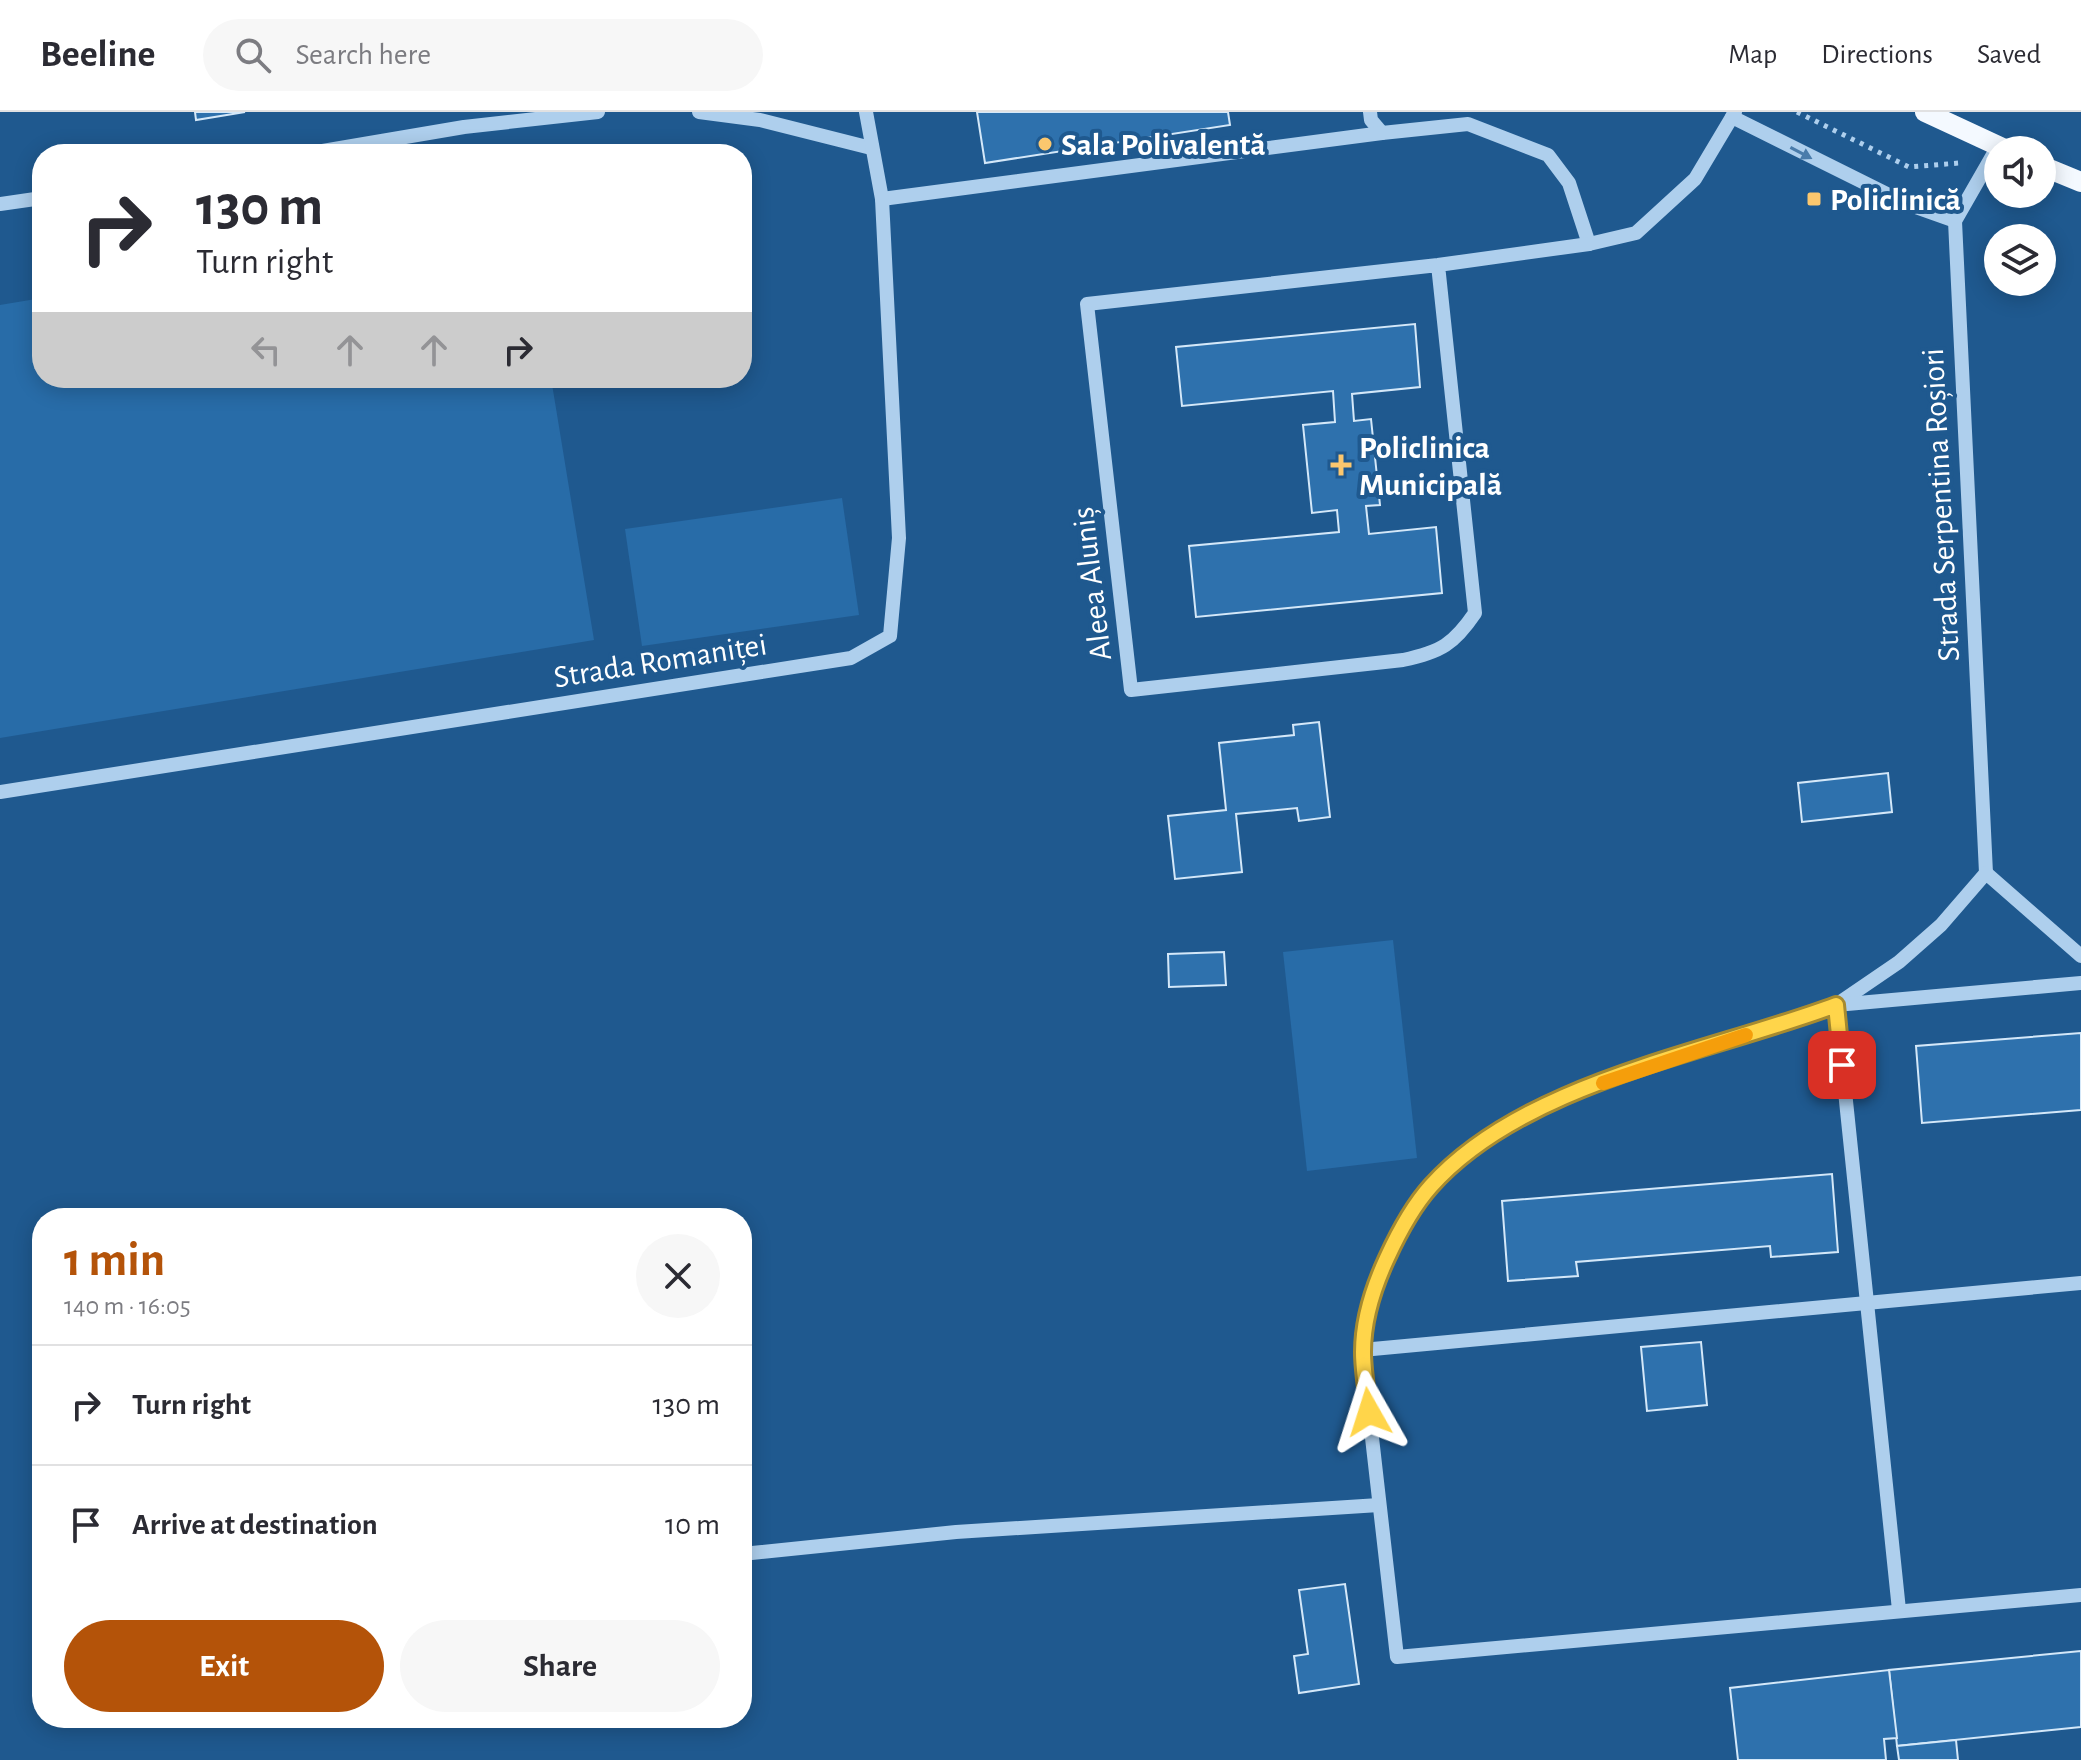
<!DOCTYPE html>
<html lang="en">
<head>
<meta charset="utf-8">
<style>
	:root { --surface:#fff; --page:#f7f7f7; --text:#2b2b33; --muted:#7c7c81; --line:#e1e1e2; --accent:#b45309 }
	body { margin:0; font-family:"Alegreya Sans",sans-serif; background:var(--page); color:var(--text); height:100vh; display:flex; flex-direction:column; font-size:30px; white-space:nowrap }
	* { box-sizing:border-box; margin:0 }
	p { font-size:26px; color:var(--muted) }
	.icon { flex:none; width:44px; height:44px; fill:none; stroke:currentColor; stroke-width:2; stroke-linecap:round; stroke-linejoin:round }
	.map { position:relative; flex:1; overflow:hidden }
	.drawer { position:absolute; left:32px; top:1096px; width:720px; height:520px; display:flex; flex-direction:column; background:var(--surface); border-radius:32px; box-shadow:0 4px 20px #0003 }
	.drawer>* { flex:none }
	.top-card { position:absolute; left:32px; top:32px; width:720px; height:244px; border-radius:32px; box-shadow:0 4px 20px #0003; background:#fff; color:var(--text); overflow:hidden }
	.controls { position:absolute; left:1984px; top:24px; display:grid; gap:16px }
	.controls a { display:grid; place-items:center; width:72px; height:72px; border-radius:50%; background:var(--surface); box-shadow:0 4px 20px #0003; font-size:40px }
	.pin { position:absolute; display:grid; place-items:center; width:68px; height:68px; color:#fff; margin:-34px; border-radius:16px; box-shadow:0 4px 12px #0006 }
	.me { position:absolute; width:88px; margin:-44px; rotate:354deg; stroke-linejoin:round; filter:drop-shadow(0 0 6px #0008) }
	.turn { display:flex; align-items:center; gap:28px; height:168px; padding:0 32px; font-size:36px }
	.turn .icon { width:104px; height:104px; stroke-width:2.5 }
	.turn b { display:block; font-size:56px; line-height:68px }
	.lanes { display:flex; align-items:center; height:76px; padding:0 32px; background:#0003; justify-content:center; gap:40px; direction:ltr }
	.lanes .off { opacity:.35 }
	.round { display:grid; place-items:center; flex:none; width:84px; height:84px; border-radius:42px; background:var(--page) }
	.head { display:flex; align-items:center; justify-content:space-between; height:136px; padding:0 32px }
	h1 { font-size:48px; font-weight:700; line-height:60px; color:var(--accent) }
	.action { display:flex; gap:16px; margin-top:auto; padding:16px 32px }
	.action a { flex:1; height:92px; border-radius:48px; background:var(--accent); color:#fff; font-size:32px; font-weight:700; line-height:92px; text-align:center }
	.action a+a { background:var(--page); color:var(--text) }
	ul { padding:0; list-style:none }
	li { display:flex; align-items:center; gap:24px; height:120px; padding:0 32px; border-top:2px solid var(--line) }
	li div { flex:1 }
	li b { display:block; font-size:30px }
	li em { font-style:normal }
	header { display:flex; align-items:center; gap:48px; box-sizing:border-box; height:112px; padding:0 40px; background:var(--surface); border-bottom:2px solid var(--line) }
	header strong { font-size:38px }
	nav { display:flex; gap:44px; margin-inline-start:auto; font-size:28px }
	.search { width:560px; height:72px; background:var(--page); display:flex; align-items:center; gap:20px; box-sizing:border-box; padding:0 28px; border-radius:44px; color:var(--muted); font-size:30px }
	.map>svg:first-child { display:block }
	.green { fill:#286ca8 }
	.building { fill:#2e71ad; stroke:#d4e8f9; stroke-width:2 }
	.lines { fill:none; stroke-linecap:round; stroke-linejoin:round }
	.path { stroke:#aecfed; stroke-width:5; stroke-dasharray:4 6; stroke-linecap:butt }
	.minor { stroke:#aecfed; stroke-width:14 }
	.major { stroke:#f4f9ff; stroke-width:20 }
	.oneway { fill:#4a7cab }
	.route-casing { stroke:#a68a30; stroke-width:20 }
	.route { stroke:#ffd54a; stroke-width:14 }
	.slow { stroke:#f59e0b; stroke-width:14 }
	.poi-dot { fill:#fbc76e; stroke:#1f598f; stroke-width:3 }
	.labels { text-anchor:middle; stroke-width:8; stroke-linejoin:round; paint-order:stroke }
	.poi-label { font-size:32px; font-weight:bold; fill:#fff; stroke:#1f598f; text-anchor:start }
	.street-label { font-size:32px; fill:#fff; stroke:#1f598f }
</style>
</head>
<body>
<header>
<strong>Beeline</strong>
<div class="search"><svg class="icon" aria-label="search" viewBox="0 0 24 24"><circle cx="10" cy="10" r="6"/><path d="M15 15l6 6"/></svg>Search here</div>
<nav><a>Map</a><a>Directions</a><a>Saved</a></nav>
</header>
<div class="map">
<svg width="2081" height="1648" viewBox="0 0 2081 1648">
	<rect width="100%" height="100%" fill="#1f598f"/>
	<g class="green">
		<path d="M42 186V266H551L594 528 0 626V193Z"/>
		<path d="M842 386 859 503 642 534 625 417Z"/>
		<path d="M1393 828 1417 1046 1307 1059 1283 840Z"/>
	</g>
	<g class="building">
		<path d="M195 0H245L196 8Z"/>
		<path d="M977 0H1228L1230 13 985 51Z"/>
		<path d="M1415 212 1420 275 1352 282 1354 309 1371 307 1380 393 1366 394 1369 422 1436 415 1442 481 1196 505 1189 434 1339 420 1337 398 1312 401 1303 313 1335 310 1333 279 1182 294 1176 235Z"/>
		<path d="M1319 610 1330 705 1299 709 1297 696 1236 702 1242 760 1175 767 1168 704 1226 698 1219 631 1294 623 1293 613Z"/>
		<path d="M1888 661 1892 700 1802 710 1798 671Z"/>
		<path d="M1224 840 1226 873 1169 875 1168 842Z"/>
		<path d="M2081 921V998L1922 1011 1916 934Z"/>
		<path d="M1832 1062 1838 1140 1771 1145 1770 1134 1576 1150 1578 1164 1508 1169 1502 1089Z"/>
		<path d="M1701 1230 1707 1293 1647 1299 1641 1235Z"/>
		<path d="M1345 1472 1359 1572 1299 1581 1294 1544 1308 1542 1299 1478Z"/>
		<path d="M2081 1539V1615L1897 1634 1889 1558Z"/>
		<path d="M1889 1558 1897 1626 1884 1627 1886 1648H1738L1730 1576Z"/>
		<path d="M1956 1628 1958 1648H1899L1897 1634Z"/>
	</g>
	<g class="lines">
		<path class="path" d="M1797 0 1909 55 1959 51"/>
		<g class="minor">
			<path d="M699 0 760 8 871 36"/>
			<path d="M1370 0 1371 8 1382 21"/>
			<path d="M1732 5 1907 92 1955 109"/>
			<path d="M305 42 464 15 598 0"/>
			<path d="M882 87 1382 21 1468 12 1548 43 1569 71 1589 132"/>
			<path d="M0 92 42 86"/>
			<path d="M1438 153 1475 501C1454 532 1441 540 1403 548L1131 578 1087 192 1438 153 1589 132 1636 121 1695 67 1735 0"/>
			<path d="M0 680 851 546 890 524 899 426 882 87 866 0"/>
			<path d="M1986 761 1955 109 1998 34"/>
			<path d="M2081 844 1986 761 1941 813 1899 850 1836 893 1626 962 1536 997 1502 1016 1465 1042 1429 1075 1396 1127 1374 1175 1362 1238 1397 1545 2081 1483"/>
			<path d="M1836 893 1899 1498"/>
			<path d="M1836 893 2081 871"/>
			<path d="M1362 1238 2081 1171"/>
			<path d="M742 1442 956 1420 1379 1393"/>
		</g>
		<g class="major">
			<path d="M1925 0 2007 38"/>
			<path d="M2042 54 2081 70"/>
		</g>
	</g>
	<defs><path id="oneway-solid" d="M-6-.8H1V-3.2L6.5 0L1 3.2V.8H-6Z" transform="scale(2)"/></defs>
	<use class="oneway" href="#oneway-solid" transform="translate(1801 41) rotate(28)"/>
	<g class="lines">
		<defs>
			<path id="route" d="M1369 1300C1367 1280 1363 1259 1363 1240 1363 1208 1374 1174 1387 1146 1398 1122 1413 1094 1431 1074 1524 970 1708 941 1836 893L1842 953"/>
		</defs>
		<use href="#route" class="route-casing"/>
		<use href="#route" class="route"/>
		<path class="slow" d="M1603 971 1746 923"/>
	</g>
	<g class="poi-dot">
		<circle cx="1045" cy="32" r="8"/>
		<rect x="1806" y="79" width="16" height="16" rx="4"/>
		<path d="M1337 341h8v8h8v8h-8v8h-8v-8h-8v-8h8z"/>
	</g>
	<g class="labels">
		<g class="poi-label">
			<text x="1061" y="43">Sala Polivalentă</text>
			<text x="1830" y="98">Policlinică</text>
			<text x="1359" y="346">Policlinica<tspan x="1359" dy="37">Municipală</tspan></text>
		</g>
		<g class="street-label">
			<text transform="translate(1940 393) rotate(-93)" y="11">Strada Serpentina Roșiori</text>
			<text transform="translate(1091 472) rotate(-97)" y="11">Aleea Aluniș</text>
			<text transform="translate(660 548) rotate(-9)" y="11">Strada Romaniței</text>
		</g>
	</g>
</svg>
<div class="controls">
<a><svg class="icon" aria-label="sound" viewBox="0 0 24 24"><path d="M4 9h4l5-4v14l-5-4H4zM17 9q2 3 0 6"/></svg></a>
<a><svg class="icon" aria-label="layers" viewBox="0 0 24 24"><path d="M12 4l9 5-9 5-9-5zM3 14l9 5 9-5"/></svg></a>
</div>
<div class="pin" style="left:1842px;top:953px;background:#d93025"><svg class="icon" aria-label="arrive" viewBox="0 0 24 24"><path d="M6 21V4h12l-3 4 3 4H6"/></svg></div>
<svg class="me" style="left:1369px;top:1300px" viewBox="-20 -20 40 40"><path d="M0-17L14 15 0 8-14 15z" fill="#ffd54a" stroke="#fff" stroke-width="4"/></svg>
<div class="top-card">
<div class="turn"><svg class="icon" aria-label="right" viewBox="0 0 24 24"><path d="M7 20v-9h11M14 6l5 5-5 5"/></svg><div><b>130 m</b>Turn right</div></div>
<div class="lanes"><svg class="icon off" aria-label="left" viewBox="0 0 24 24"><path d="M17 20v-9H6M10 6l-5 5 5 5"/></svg><svg class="icon off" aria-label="ahead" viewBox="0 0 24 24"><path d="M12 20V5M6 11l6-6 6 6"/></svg><svg class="icon off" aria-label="ahead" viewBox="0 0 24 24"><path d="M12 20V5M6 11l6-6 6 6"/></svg><svg class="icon" aria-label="right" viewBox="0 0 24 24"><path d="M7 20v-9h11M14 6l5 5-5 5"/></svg></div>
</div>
<section class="drawer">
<div class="head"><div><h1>1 min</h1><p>140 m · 16:05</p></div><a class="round"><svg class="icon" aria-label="close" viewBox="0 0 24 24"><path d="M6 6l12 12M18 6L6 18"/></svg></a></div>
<ul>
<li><svg class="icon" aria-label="right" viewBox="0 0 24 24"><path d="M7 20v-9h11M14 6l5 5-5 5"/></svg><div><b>Turn right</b></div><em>130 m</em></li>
<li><svg class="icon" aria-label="arrive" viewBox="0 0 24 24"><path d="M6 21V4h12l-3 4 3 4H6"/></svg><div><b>Arrive at destination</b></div><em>10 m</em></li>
</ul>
<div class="action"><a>Exit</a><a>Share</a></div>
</section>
</div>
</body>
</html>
